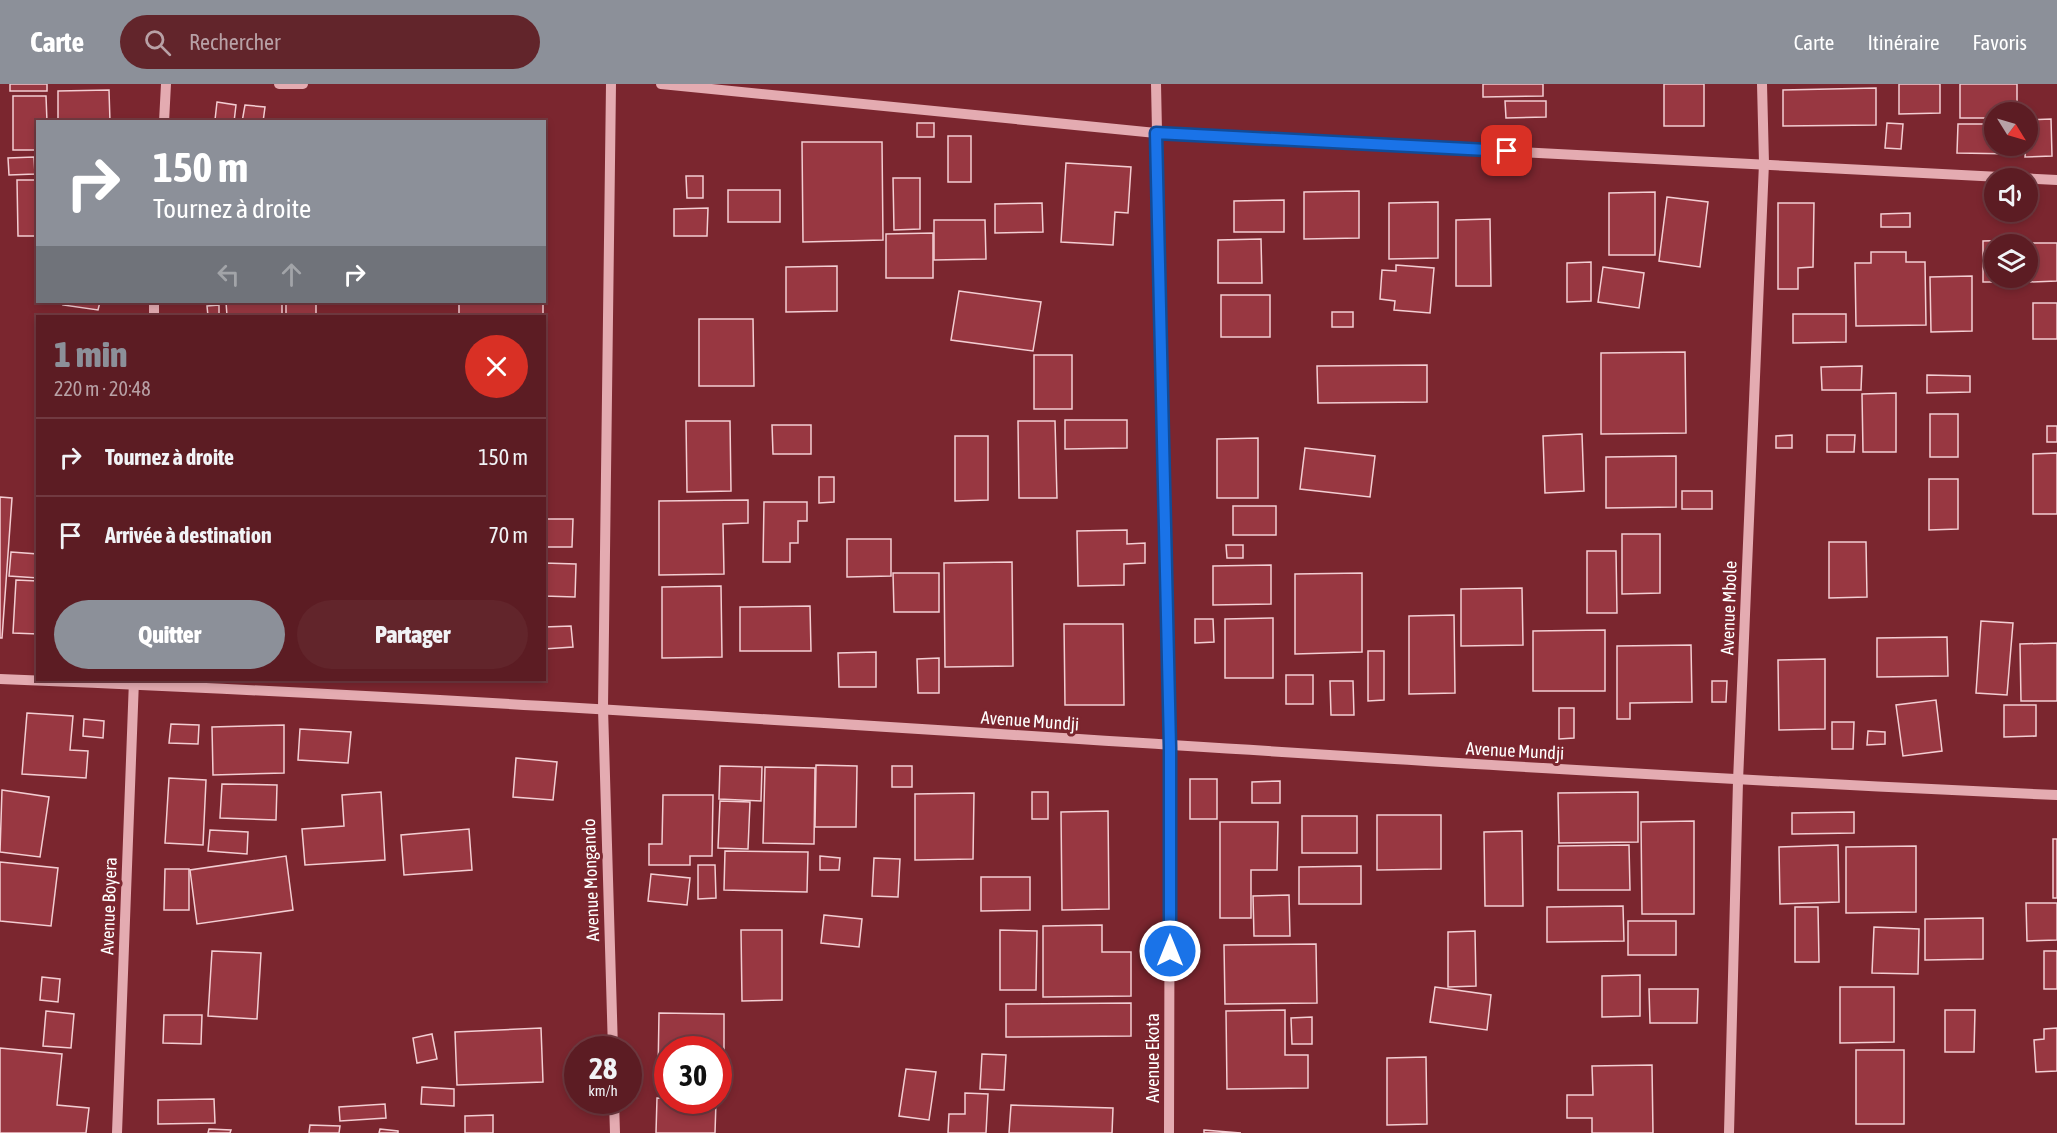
<!DOCTYPE html>
<html lang="fr">
<head>
<meta charset="utf-8">
<style>
	:root { --surface:#5c1c23; --page:#62252b; --text:#f1f3f6; --muted:#b8a1a6; --line:#713a41; --accent:#8c9099 }
	body { margin:0; font-family:"Asap Condensed",sans-serif; background:var(--page); color:var(--text); height:100vh; display:flex; flex-direction:column; font-size:22px; white-space:nowrap }
	* { box-sizing:border-box; margin:0 }
	p { font-size:20px; color:var(--muted) }
	.icon { flex:none; width:33px; height:33px; fill:none; stroke:currentColor; stroke-width:2; stroke-linecap:round; stroke-linejoin:round }
	.map { position:relative; flex:1; overflow:hidden }
	.drawer { position:absolute; left:36px; top:231px; width:510px; height:366px; display:flex; flex-direction:column; background:var(--surface); border-radius:0px; box-shadow:0 3px 9px #0003,0 0 0 2px var(--line) }
	.drawer>* { flex:none }
	.hud { position:absolute; left:36px; top:36px; width:510px; height:183px; border-radius:0px; box-shadow:0 3px 9px #0003,0 0 0 2px var(--line); background:#8c9099; color:#fff; overflow:hidden }
	.needle { width:39px; rotate:127deg }
	.buttons { position:absolute; left:1984px; top:18px; display:grid; gap:12px }
	.buttons a { display:grid; place-items:center; width:54px; height:54px; border-radius:50%; background:var(--surface); box-shadow:0 3px 9px #0003,0 0 0 2px var(--line); font-size:30px }
	.speed { position:absolute; left:564px; top:952px; display:flex; gap:12px; font-size:30px; font-weight:700; text-align:center }
	.speed>* { display:grid; place-content:center; width:78px; height:78px; border-radius:50%; background:var(--surface); box-shadow:0 3px 9px #0003,0 0 0 2px var(--line); line-height:1 }
	.speed small { font-size:15px; font-weight:400 }
	.speed .limit { border:9px solid #d22; background:#fff; color:#111 }
	.pin { position:absolute; display:grid; place-items:center; width:51px; height:51px; color:#fff; margin:-26px; border-radius:12px; box-shadow:0 3px 9px #0006 }
	.me { position:absolute; width:66px; margin:-33px; rotate:0deg; stroke-linejoin:round; filter:drop-shadow(0 0 4px #0008) }
	.turn { display:flex; align-items:center; gap:21px; height:126px; padding:0 18px; font-size:27px }
	.turn .icon { width:78px; height:78px; stroke-width:2.5 }
	.turn b { display:block; font-size:42px; line-height:51px }
	.lanes { display:flex; align-items:center; height:57px; padding:0 18px; background:#0003; justify-content:center; gap:30px; direction:ltr }
	.lanes .off { opacity:.35 }
	.round { display:grid; place-items:center; flex:none; width:63px; height:63px; border-radius:32px; background:var(--page) }
	.headline { display:flex; align-items:center; justify-content:space-between; height:102px; padding:0 18px }
	h1 { font-size:36px; font-weight:800; line-height:45px; color:var(--accent) }
	.primary-button { display:flex; gap:12px; margin-top:auto; padding:12px 18px }
	.primary-button a { flex:1; height:69px; border-radius:36px; background:var(--accent); color:#fff; font-size:24px; font-weight:800; line-height:69px; text-align:center }
	.primary-button a+a { background:var(--page); color:var(--text) }
	ul { padding:0; list-style:none }
	li { display:flex; align-items:center; gap:18px; height:78px; padding:0 18px; border-top:2px solid var(--line) }
	li div { flex:1 }
	li b { display:block; font-size:22px }
	li em { font-style:normal }
	header { display:flex; align-items:center; gap:36px; box-sizing:border-box; height:84px; padding:0 30px; background:var(--accent); color:#fff }
	header strong { font-size:28px }
	nav { display:flex; gap:33px; margin-inline-start:auto; font-size:21px }
	.search { width:420px; height:54px; background:var(--page); display:flex; align-items:center; gap:15px; box-sizing:border-box; padding:0 21px; border-radius:33px; color:var(--muted); font-size:22px }
	.map>svg:first-child { display:block }
	.building { fill:#983741; stroke:#f3cdd2; stroke-width:1.5 }
	.lines { fill:none; stroke-linecap:round; stroke-linejoin:round }
	.minor { stroke:#e4abb1; stroke-width:10 }
	.route-casing { stroke:#114b97; stroke-width:15 }
	.route { stroke:#1a73e8; stroke-width:10 }
	.labels { text-anchor:middle; stroke-width:6; stroke-linejoin:round; paint-order:stroke }
	.street-label { font-size:18px; fill:#fff; stroke:#7b262f }
</style>
</head>
<body>
<header>
<strong>Carte</strong>
<div class="search"><svg class="icon" aria-label="search" viewBox="0 0 24 24"><circle cx="10" cy="10" r="6"/><path d="M15 15l6 6"/></svg>Rechercher</div>
<nav><a>Carte</a><a>Itinéraire</a><a>Favoris</a></nav>
</header>
<div class="map">
<svg width="2057" height="1049" viewBox="0 0 2057 1049">
	<rect width="100%" height="100%" fill="#7b262f"/>
	<g class="building">
		<rect x="10" y="0" width="37" height="7"/>
		<path d="M1483 0H1543V12L1483 13Z"/>
		<rect x="1664" y="0" width="40" height="42"/>
		<path d="M1899 0H1940V29L1899 30Z"/>
		<path d="M1960 0H2017V28H1995V34H1960Z"/>
		<path d="M1876 4V41L1783 42V6Z"/>
		<path d="M109 6 110 38H58V7Z"/>
		<path d="M13 12H46L47 38H38V66H13Z"/>
		<path d="M1505 17H1546V33L1506 34Z"/>
		<path d="M217 18 236 21 234 38 215 36Z"/>
		<path d="M245 21 265 23 263 38H242Z"/>
		<path d="M2051 35 2052 72 2025 73 2028 36Z"/>
		<rect x="917" y="39" width="17" height="14"/>
		<path d="M1887 39 1903 40 1901 65 1885 64Z"/>
		<path d="M1958 40H1995V62H2016V70L1957 69Z"/>
		<rect x="948" y="52" width="23" height="46"/>
		<path d="M802 58H882L883 156 803 158Z"/>
		<path d="M34 73 35 90 9 91 8 74Z"/>
		<path d="M1066 79 1131 83 1128 129 1115 128 1113 161 1061 158Z"/>
		<path d="M686 92H703V114H687Z"/>
		<path d="M893 94H920V145L894 146Z"/>
		<path d="M17 96H38V152H18Z"/>
		<rect x="728" y="106" width="52" height="32"/>
		<path d="M1359 107V154L1304 155V108Z"/>
		<path d="M1655 108V171H1609V109Z"/>
		<path d="M1667 113 1708 118 1700 183 1659 177Z"/>
		<path d="M1284 116V148H1234V117Z"/>
		<path d="M1438 118V174L1389 175V119Z"/>
		<path d="M1042 119 1043 148 995 149V120Z"/>
		<path d="M1778 119H1814L1813 183 1798 184V205H1778Z"/>
		<path d="M708 124 707 152H674V125Z"/>
		<path d="M1910 129V143H1881V130Z"/>
		<path d="M1490 135 1491 202H1456V136Z"/>
		<path d="M934 136H985L986 175 934 176Z"/>
		<path d="M933 149V194H886V150Z"/>
		<path d="M1261 155 1262 199H1218V156Z"/>
		<path d="M2017 156V160H1995V194H2017V198H1983V157Z"/>
		<path d="M2030 159H2057V197L2030 198Z"/>
		<path d="M1871 168H1906V178H1925L1926 241 1856 242 1855 179H1871Z"/>
		<path d="M1591 178V217L1567 218V179Z"/>
		<path d="M1396 181 1434 184 1430 229 1394 226 1395 217 1380 215 1382 186 1396 187Z"/>
		<path d="M837 182V227L786 228V183Z"/>
		<path d="M1603 183 1644 189 1639 224 1598 218Z"/>
		<path d="M1972 192V247L1931 248 1930 193Z"/>
		<path d="M959 207 1041 218 1033 267 951 256Z"/>
		<rect x="1221" y="211" width="49" height="42"/>
		<path d="M64 218H100L98 226 63 221Z"/>
		<path d="M226 218H282V232H227Z"/>
		<path d="M286 218H316V230L286 231Z"/>
		<rect x="459" y="218" width="84" height="14"/>
		<rect x="2033" y="219" width="24" height="36"/>
		<path d="M219 221V232H208L207 222Z"/>
		<rect x="1332" y="228" width="21" height="15"/>
		<path d="M1793 230H1846V258L1793 259Z"/>
		<path d="M699 235H753L754 302H699Z"/>
		<path d="M1685 268 1686 349 1601 350V269Z"/>
		<rect x="1034" y="271" width="38" height="54"/>
		<path d="M1427 281V318L1318 319 1317 282Z"/>
		<path d="M1862 282 1861 306H1822L1821 283Z"/>
		<path d="M1927 291 1970 292V308L1927 309Z"/>
		<path d="M1896 309V368H1863L1862 310Z"/>
		<rect x="1930" y="330" width="28" height="43"/>
		<path d="M1065 336H1127V364L1065 365Z"/>
		<path d="M686 337H730L731 407 687 408Z"/>
		<path d="M1018 337H1055L1057 414H1019Z"/>
		<path d="M772 341H811V370H773Z"/>
		<rect x="2047" y="342" width="10" height="16"/>
		<path d="M1582 350 1584 407 1545 409 1543 352Z"/>
		<path d="M1792 351V364H1776V352Z"/>
		<path d="M1827 351H1855L1854 368H1827Z"/>
		<path d="M955 352H988V416L955 417Z"/>
		<path d="M1258 354V414H1217V355Z"/>
		<path d="M1305 364 1375 372 1370 413 1300 405Z"/>
		<path d="M2057 369V430H2033V370Z"/>
		<path d="M1676 372V423L1606 424V373Z"/>
		<path d="M819 393H834V418L819 419Z"/>
		<path d="M1929 395H1958V445L1929 446Z"/>
		<rect x="1682" y="407" width="30" height="18"/>
		<path d="M0 413 12 414 2 554H0Z"/>
		<path d="M748 416V439L723 440 724 490 659 491V417Z"/>
		<path d="M764 418H807V437H798V459H790V478H763Z"/>
		<rect x="1233" y="422" width="43" height="29"/>
		<path d="M544 435H573L572 463H544Z"/>
		<path d="M1127 446V460L1145 459V479L1124 480V501L1078 502 1077 447Z"/>
		<path d="M1622 450H1660V509L1622 510Z"/>
		<path d="M847 455H891V492L847 493Z"/>
		<path d="M1829 458H1866L1867 513 1829 514Z"/>
		<path d="M1226 461H1243V474H1227Z"/>
		<path d="M1587 467H1616L1617 529H1587Z"/>
		<path d="M11 468 38 470V494L9 492Z"/>
		<path d="M1012 478 1013 582 945 583 944 479Z"/>
		<path d="M544 479 576 480 575 513 544 512Z"/>
		<path d="M1271 481V520L1213 521V482Z"/>
		<path d="M893 489H939V528H894Z"/>
		<path d="M1362 489V568L1295 570V490Z"/>
		<path d="M16 496 38 497V550L13 549Z"/>
		<path d="M721 502 722 573 662 574V503Z"/>
		<path d="M1522 504 1523 561 1461 562V505Z"/>
		<path d="M810 522 811 567H740V523Z"/>
		<path d="M1454 531 1455 609 1409 610V532Z"/>
		<path d="M1273 534V594H1225V535Z"/>
		<path d="M1195 535H1213L1214 558 1195 559Z"/>
		<path d="M1981 537 2013 539 2007 611 1976 609Z"/>
		<path d="M1064 540H1123L1124 621H1065Z"/>
		<path d="M571 542 573 563 544 565V543Z"/>
		<path d="M1605 546V607H1533V547Z"/>
		<path d="M1947 553 1948 592 1877 593V554Z"/>
		<path d="M2057 559V617H2021L2020 560Z"/>
		<path d="M1691 561 1692 618 1630 619V635H1617V562Z"/>
		<path d="M1368 567H1384V616L1368 617Z"/>
		<path d="M876 568V603H839L838 569Z"/>
		<path d="M939 574V609H918L917 575Z"/>
		<path d="M1825 575V645L1779 646 1778 576Z"/>
		<rect x="1286" y="591" width="27" height="29"/>
		<path d="M1330 597H1353L1354 631H1331Z"/>
		<path d="M1712 597H1727L1726 618H1712Z"/>
		<path d="M1936 616 1942 667 1903 672 1896 621Z"/>
		<path d="M2004 621H2036V652L2004 653Z"/>
		<path d="M1559 624H1574V654L1559 655Z"/>
		<path d="M27 629 73 632 70 666 88 667 86 694 22 690Z"/>
		<path d="M84 635 104 637 103 654 83 652Z"/>
		<path d="M1832 638H1854L1853 665H1832Z"/>
		<path d="M171 640 199 641 198 660 169 659Z"/>
		<path d="M284 641V689L213 691 212 643Z"/>
		<path d="M300 645 351 648 348 679 298 676Z"/>
		<path d="M1868 647 1885 648V660L1867 661Z"/>
		<path d="M516 674 557 678 553 716 513 713Z"/>
		<path d="M816 681 857 682 856 743H815Z"/>
		<path d="M720 682 762 683 761 717 719 715Z"/>
		<rect x="892" y="682" width="20" height="21"/>
		<path d="M765 683 815 684 814 760 763 759Z"/>
		<path d="M169 694 206 696 203 761 165 759Z"/>
		<rect x="1190" y="695" width="27" height="40"/>
		<path d="M1280 697V719H1252V698Z"/>
		<path d="M222 700 277 701 276 736 220 734Z"/>
		<path d="M2 706 49 713 40 773 0 768Z"/>
		<path d="M381 708 385 776 305 781 302 745 344 742 342 711Z"/>
		<rect x="1032" y="708" width="16" height="27"/>
		<path d="M1638 708V758L1559 759 1558 709Z"/>
		<path d="M974 709 973 775 915 776V710Z"/>
		<path d="M663 711H713L712 772H690V781H649V760H662Z"/>
		<path d="M720 717 750 718 748 765 718 764Z"/>
		<path d="M1108 727 1109 825 1062 826 1061 728Z"/>
		<path d="M1854 728V749L1792 750V729Z"/>
		<path d="M1377 731H1441V785L1377 786Z"/>
		<rect x="1302" y="732" width="55" height="37"/>
		<path d="M1694 737V830H1642L1641 738Z"/>
		<path d="M1220 738H1278L1277 786H1251V834H1220Z"/>
		<path d="M469 745 472 786 404 791 401 751Z"/>
		<path d="M210 746 248 748 247 770 208 767Z"/>
		<path d="M1522 747 1523 822H1485L1484 748Z"/>
		<rect x="2053" y="755" width="4" height="59"/>
		<path d="M1629 761 1630 806H1558V762Z"/>
		<path d="M1838 761 1839 818 1780 820 1779 763Z"/>
		<path d="M1916 762V828L1846 829V763Z"/>
		<path d="M725 767 808 768 807 808 724 806Z"/>
		<path d="M286 772 293 826 197 840 190 786Z"/>
		<path d="M820 772 840 774 839 786H820Z"/>
		<path d="M874 774 900 775 898 813 872 812Z"/>
		<path d="M0 778 58 784 51 842 0 837Z"/>
		<path d="M698 781H715L716 814 698 815Z"/>
		<path d="M1361 782V820H1299V783Z"/>
		<path d="M165 785H189V826H164Z"/>
		<path d="M651 790 690 794 687 821 648 817Z"/>
		<path d="M981 793H1030V826L981 827Z"/>
		<path d="M1289 811 1290 852H1254L1253 812Z"/>
		<path d="M2026 819H2057V856L2027 857Z"/>
		<path d="M1623 822 1624 857 1547 858V823Z"/>
		<path d="M1795 823H1818L1819 878H1795Z"/>
		<path d="M824 831 862 835 859 863 821 859Z"/>
		<path d="M1983 834V875L1925 876V835Z"/>
		<rect x="1628" y="837" width="48" height="34"/>
		<path d="M1102 841V868H1131V912L1043 913V842Z"/>
		<path d="M1874 843 1919 845 1918 890 1872 889Z"/>
		<path d="M741 846H782V916L742 917Z"/>
		<path d="M1000 846 1037 847 1036 906H1000Z"/>
		<path d="M1475 847 1476 902 1448 903V848Z"/>
		<path d="M1316 860 1317 919 1225 920 1224 861Z"/>
		<path d="M212 867 261 869 257 935 208 932Z"/>
		<rect x="2044" y="867" width="13" height="38"/>
		<path d="M1640 891V932L1602 933V892Z"/>
		<path d="M42 893 60 895 58 918 40 916Z"/>
		<path d="M1435 903 1491 911 1487 946 1430 938Z"/>
		<path d="M1840 903H1894V958L1840 959Z"/>
		<path d="M1649 905H1698L1697 939H1650Z"/>
		<path d="M1131 919V952L1006 953V920Z"/>
		<path d="M1285 926V971H1308V1004L1227 1005 1226 927Z"/>
		<path d="M1945 926H1975L1974 968H1945Z"/>
		<path d="M46 927 74 930 71 964 43 962Z"/>
		<path d="M659 929 724 930V989H718V966H668V990H658Z"/>
		<path d="M164 931H202L201 960 163 959Z"/>
		<path d="M1312 933V960H1292L1291 934Z"/>
		<path d="M541 944 543 998 457 1001 455 948Z"/>
		<path d="M2057 944V987L2036 988 2034 956 2044 955V945Z"/>
		<path d="M432 950 437 975 417 979 413 954Z"/>
		<path d="M0 964 62 970 57 1021 89 1024 86 1049H0Z"/>
		<rect x="1856" y="966" width="48" height="74"/>
		<path d="M982 970 1006 971 1004 1006 980 1005Z"/>
		<path d="M1426 973 1427 1040 1387 1041V974Z"/>
		<path d="M1652 981 1653 1049H1592V1034H1567V1011H1593L1592 982Z"/>
		<path d="M906 985 936 988 929 1036 899 1032Z"/>
		<path d="M422 1003 454 1005V1022L421 1020Z"/>
		<path d="M965 1009 988 1010 986 1049H948L949 1030H965Z"/>
		<path d="M657 1014 668 1015V1017H716L715 1049H656Z"/>
		<path d="M214 1015 215 1039 158 1040V1016Z"/>
		<path d="M385 1020 386 1034 340 1037 339 1023Z"/>
		<path d="M1011 1021 1113 1024 1112 1049H1009Z"/>
		<path d="M493 1031V1049H465V1032Z"/>
		<path d="M310 1041 340 1042 339 1049H309Z"/>
		<path d="M209 1045 231 1046 230 1049H208Z"/>
		<path d="M380 1045 398 1047V1049H379Z"/>
		<path d="M1204 1046 1241 1049H1204Z"/>
	</g>
	<g class="lines">
		<g class="minor">
			<path d="M279 0H303"/>
			<path d="M611 0 603 624 613 966"/>
			<path d="M661 0 1156 49 2057 96"/>
			<path d="M1156 0 1170 663 1169 1049"/>
			<path d="M164 38 166 0"/>
			<path d="M154 232V218"/>
			<path d="M0 595C686 622 1371 681 2057 711"/>
			<path d="M614 1017 615 1049"/>
			<path d="M117 1049 134 596"/>
			<path d="M1729 1049 1738 697 1764 79 1762 0"/>
		</g>
	</g>
	<g class="lines">
		<defs>
			<path id="route" d="M1170 867V663L1156 49 1507 67"/>
		</defs>
		<use href="#route" class="route-casing"/>
		<use href="#route" class="route"/>
	</g>
	<g class="labels">
		<g class="street-label">
			<text transform="translate(1729 524) rotate(-88)" y="6">Avenue Mbole</text>
			<text transform="translate(1030 637) rotate(4)" y="6">Avenue Mundji</text>
			<text transform="translate(1515 667) rotate(3)" y="6">Avenue Mundji</text>
			<text transform="translate(591 796) rotate(-92)" y="6">Avenue Mongando</text>
			<text transform="translate(109 822) rotate(-88)" y="6">Avenue Boyera</text>
			<text transform="translate(1153 974) rotate(-90)" y="6">Avenue Ekota</text>
		</g>
	</g>
</svg>
<div class="buttons">
<a><svg class="needle" viewBox="-14 -14 28 28"><path d="M0-13l5 13h-10z" fill="#e53935"/><path d="M0 13l5-13h-10z" fill="#b8a1a6"/></svg></a>
<a><svg class="icon" aria-label="sound" viewBox="0 0 24 24"><path d="M4 9h4l5-4v14l-5-4H4zM17 9q2 3 0 6"/></svg></a>
<a><svg class="icon" aria-label="layers" viewBox="0 0 24 24"><path d="M12 4l9 5-9 5-9-5zM3 14l9 5 9-5"/></svg></a>
</div>
<div class="speed"><div>28<small>km/h</small></div><div class="limit">30</div></div>
<div class="pin" style="left:1507px;top:67px;background:#d93025"><svg class="icon" aria-label="arrive" viewBox="0 0 24 24"><path d="M6 21V4h12l-3 4 3 4H6"/></svg></div>
<svg class="me" style="left:1170px;top:867px" viewBox="-20 -20 40 40"><circle r="17" fill="#1a73e8" stroke="#fff" stroke-width="3"/><path d="M0-11L8 9 0 5-8 9z" fill="#fff"/></svg>
<div class="hud">
<div class="turn"><svg class="icon" aria-label="right" viewBox="0 0 24 24"><path d="M7 20v-9h11M14 6l5 5-5 5"/></svg><div><b>150 m</b>Tournez à droite</div></div>
<div class="lanes"><svg class="icon off" aria-label="left" viewBox="0 0 24 24"><path d="M17 20v-9H6M10 6l-5 5 5 5"/></svg><svg class="icon off" aria-label="ahead" viewBox="0 0 24 24"><path d="M12 20V5M6 11l6-6 6 6"/></svg><svg class="icon" aria-label="right" viewBox="0 0 24 24"><path d="M7 20v-9h11M14 6l5 5-5 5"/></svg></div>
</div>
<section class="drawer">
<div class="headline"><div><h1>1 min</h1><p>220 m · 20:48</p></div><a class="round" style="background:#d93025;color:#fff"><svg class="icon" aria-label="close" viewBox="0 0 24 24"><path d="M6 6l12 12M18 6L6 18"/></svg></a></div>
<ul>
<li><svg class="icon" aria-label="right" viewBox="0 0 24 24"><path d="M7 20v-9h11M14 6l5 5-5 5"/></svg><div><b>Tournez à droite</b></div><em>150 m</em></li>
<li><svg class="icon" aria-label="arrive" viewBox="0 0 24 24"><path d="M6 21V4h12l-3 4 3 4H6"/></svg><div><b>Arrivée à destination</b></div><em>70 m</em></li>
</ul>
<div class="primary-button"><a>Quitter</a><a>Partager</a></div>
</section>
</div>
</body>
</html>
